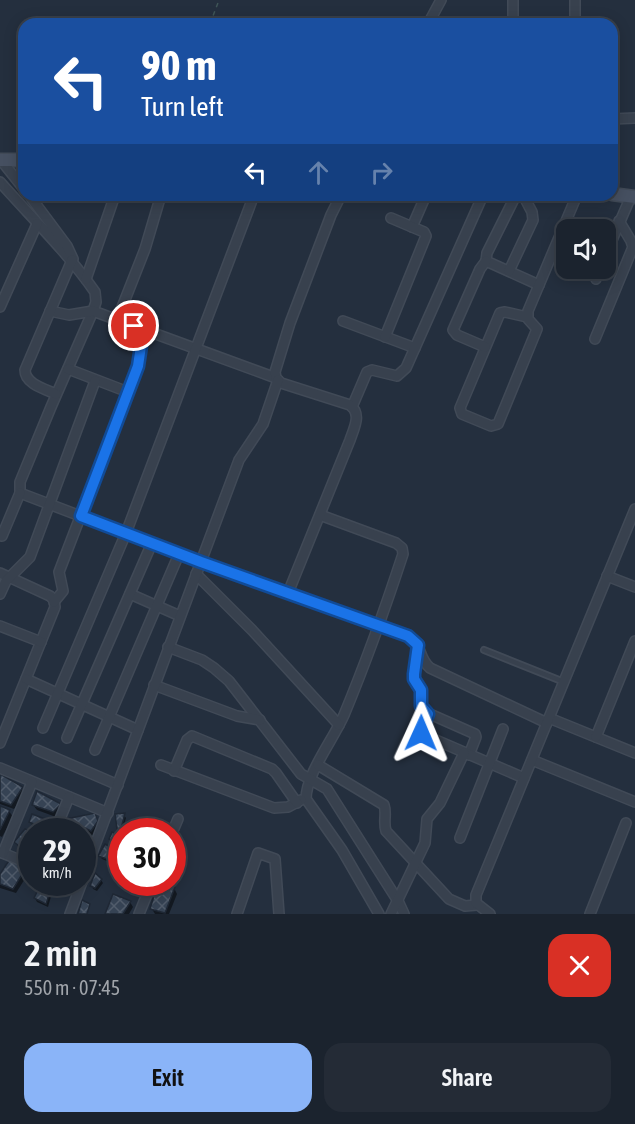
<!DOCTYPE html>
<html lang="en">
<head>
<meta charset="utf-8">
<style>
	:root { --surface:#1b232e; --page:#242b36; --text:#f1f3f6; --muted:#a0a4aa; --line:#39404a; --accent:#8ab4f8 }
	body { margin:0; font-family:"Asap Condensed",sans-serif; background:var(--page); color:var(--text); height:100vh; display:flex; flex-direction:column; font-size:22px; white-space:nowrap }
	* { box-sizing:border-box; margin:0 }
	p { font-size:20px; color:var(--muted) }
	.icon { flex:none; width:33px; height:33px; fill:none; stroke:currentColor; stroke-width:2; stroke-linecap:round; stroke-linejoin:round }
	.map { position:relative; height:914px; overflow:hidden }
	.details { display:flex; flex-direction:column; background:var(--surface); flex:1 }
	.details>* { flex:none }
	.banner { position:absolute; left:18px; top:18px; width:600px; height:183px; border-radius:18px; box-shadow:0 3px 15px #0003,0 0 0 2px var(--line); background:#1a4fa0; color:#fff; overflow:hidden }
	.fabs { position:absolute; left:556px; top:219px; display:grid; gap:12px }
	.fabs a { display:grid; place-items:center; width:60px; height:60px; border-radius:12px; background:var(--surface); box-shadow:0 3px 15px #0003,0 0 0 2px var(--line); font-size:30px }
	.speed { position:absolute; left:18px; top:818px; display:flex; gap:12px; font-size:30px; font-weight:700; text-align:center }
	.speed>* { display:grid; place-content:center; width:78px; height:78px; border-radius:50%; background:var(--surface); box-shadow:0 3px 15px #0003,0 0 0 2px var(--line); line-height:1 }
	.speed small { font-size:15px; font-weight:400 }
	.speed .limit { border:9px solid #d22; background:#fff; color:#111 }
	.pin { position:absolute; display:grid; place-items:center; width:51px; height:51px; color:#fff; margin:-26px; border:3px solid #fff; border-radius:50%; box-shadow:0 2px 6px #0007 }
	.me { position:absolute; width:66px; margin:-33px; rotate:1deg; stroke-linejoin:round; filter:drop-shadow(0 0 4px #0008) }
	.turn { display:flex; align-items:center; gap:21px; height:126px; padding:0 24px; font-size:27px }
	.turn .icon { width:78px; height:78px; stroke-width:2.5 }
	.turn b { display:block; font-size:42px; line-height:51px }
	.lanes { display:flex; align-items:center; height:57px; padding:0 24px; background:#0003; justify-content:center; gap:30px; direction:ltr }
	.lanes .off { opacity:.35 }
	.round { display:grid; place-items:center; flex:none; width:63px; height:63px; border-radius:18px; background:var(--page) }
	.headline { display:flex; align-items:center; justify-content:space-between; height:102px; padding:0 24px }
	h1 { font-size:36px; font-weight:600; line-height:45px }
	.primary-button { display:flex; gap:12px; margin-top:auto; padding:12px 24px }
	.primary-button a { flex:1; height:69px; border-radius:18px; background:var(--accent); color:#111; font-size:24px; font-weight:600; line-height:69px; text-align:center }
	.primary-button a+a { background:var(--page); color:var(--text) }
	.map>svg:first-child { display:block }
	.shadow { fill:#0007 }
	.building { fill:url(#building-cross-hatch); stroke:#1f2835; stroke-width:1.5 }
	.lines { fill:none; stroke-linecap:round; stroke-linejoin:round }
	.lane-casing { stroke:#414a57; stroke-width:8 }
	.street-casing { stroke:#414a57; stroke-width:12 }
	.secondary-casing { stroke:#414a57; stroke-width:15 }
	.path { stroke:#3f5557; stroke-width:1.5; stroke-dasharray:4.5 4.5; stroke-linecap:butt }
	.lane { stroke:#38414e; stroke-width:4.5 }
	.street { stroke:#38414e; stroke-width:9 }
	.secondary { stroke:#465061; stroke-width:12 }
	.route-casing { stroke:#114b97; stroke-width:15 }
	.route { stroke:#1a73e8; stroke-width:10 }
</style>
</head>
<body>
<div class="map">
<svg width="635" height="914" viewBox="0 0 635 914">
	<defs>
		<pattern id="building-cross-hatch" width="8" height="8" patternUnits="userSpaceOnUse" patternTransform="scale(1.5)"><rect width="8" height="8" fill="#364354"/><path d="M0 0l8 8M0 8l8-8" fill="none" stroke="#515c6b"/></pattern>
	</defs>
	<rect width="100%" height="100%" fill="#242f3e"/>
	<g class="shadow">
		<path d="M0 776 22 789 25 794 14 809 0 804Z"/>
		<path d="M38 794 60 806 63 811 56 817 37 810 33 805Z"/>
		<path d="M0 808 9 811 13 817 2 837 0 836Z"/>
		<path d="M94 815 100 828 94 836 71 825 69 820Z"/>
		<path d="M124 815 126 818 122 832 119 828 117 816Z"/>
		<path d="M31 822H49L51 826 48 831H46L32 825Z"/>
		<path d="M32 834V857L19 848 16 842Z"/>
		<path d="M113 850 115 854 114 864 102 859 100 856Z"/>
		<path d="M25 869 28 874 16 893 0 888V876Z"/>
		<path d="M101 880 103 883 97 891 93 889 92 886Z"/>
		<path d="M33 882H52L54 886 48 907 37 902 35 898 42 885Z"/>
		<path d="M160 882 174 888 177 894 169 914H155L152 909Z"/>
		<path d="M130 902 133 907 129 914H106Z"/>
	</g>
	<g class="building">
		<path d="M0 774 23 787 11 805 0 801Z"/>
		<path d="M37 791 61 804 53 812 32 805Z"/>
		<path d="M0 806 10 810 0 830Z"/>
		<path d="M95 813 98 821 91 831 66 819Z"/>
		<path d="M125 813 121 829H117L115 814Z"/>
		<path d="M32 814 50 821 46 829 29 822Z"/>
		<path d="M25 829 32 833V856L14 842Z"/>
		<path d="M112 832 121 837 116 842 109 839Z"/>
		<path d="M82 843 91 846 84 857H82Z"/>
		<path d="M105 844 114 849 113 861 98 856Z"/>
		<path d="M121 854H122V871L114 869Z"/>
		<path d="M10 859 26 868 13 889 0 884V874Z"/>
		<path d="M95 873 102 879 95 888 90 886Z"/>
		<path d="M42 882H53L46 904 34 898Z"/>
		<path d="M158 882H166L175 887 165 913 150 909Z"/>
		<path d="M113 894 131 901 123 914H105Z"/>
		<path d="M82 900 90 904 87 914H78Z"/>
	</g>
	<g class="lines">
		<defs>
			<path id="lane" d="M484 650 564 682"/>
			<g id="street">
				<path d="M575 0V24"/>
				<path d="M428 24 441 0"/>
				<path d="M513 24V0"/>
				<path d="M612 119 635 118"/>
				<path d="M1 160 24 189"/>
				<path d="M0 182C32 218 67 252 95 292L96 302 93 311 51 407 20 482V493L201 562 408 636C425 649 417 656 430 668L547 723"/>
				<path d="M29 195 67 246 73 259"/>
				<path d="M516 195 487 253 486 261 539 285"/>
				<path d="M412 227 426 195"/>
				<path d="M606 254 631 196"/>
				<path d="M509 271 533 220 532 212 523 195"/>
				<path d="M86 279 115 195"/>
				<path d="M596 279 600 268"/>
				<path d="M0 307 37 224"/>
				<path d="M50 311 69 315 93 311 276 378"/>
				<path d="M527 317 505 312 500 313 460 408 462 414 491 426 498 424 537 329 528 319V311L577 195"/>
				<path d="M117 320 145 249 161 195"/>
				<path d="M343 321 415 348"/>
				<path d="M385 337 426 236 424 232 391 218"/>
				<path d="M595 339 633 247 631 241 619 221"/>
				<path d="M485 347 457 335 453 330 480 269 486 261"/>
				<path d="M68 369 128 392"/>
				<path d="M56 394C45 389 25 384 25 370L72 260"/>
				<path d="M352 407 367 372 372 370 397 376 406 368 483 195"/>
				<path d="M320 515 396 543 402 548 403 554C385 609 366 662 344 715 333 740 306 774 306 799L342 850 379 914"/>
				<path d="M2 536 20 493"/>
				<path d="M0 573 50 596 54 600 55 607 0 743"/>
				<path d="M196 574 252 630 339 725"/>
				<path d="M607 576 635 587"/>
				<path d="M288 593 350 440C354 428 362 414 350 405L281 383 276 378 275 372 290 323 331 215 341 195"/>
				<path d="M0 594 6 581 30 557 95 381"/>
				<path d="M130 594 180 616"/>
				<path d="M54 602 63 591 59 572 138 366 141 346 134 326"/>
				<path d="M0 626 41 642"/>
				<path d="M168 647 202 660 214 668 229 681 301 774 327 789 398 901 404 914"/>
				<path d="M418 649 414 674V679L421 690V706L423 711 475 734 476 737 469 755"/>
				<path d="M26 679 138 730"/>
				<path d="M154 685 237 716 260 720"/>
				<path d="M428 714 421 733 424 735 524 778"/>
				<path d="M549 718 635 753"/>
				<path d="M43 728 126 533 254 195"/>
				<path d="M596 737 635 641"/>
				<path d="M67 738 152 543"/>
				<path d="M37 750 118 785"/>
				<path d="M95 750 179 554"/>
				<path d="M532 760 635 802"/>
				<path d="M161 765 274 808 288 807 301 800"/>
				<path d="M318 765 384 805C387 813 383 822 386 831L449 899 465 906 477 905"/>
				<path d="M0 768 108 813"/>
				<path d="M174 771 187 740 192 736 272 769 276 773 297 803"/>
				<path d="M55 831 69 797"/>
				<path d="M172 833 178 819"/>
				<path d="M460 838 503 729"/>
				<path d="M0 852 32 865"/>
				<path d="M3 853 32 782"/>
				<path d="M82 880 239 460 263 424 278 380"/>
				<path d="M70 914 82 882"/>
				<path d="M139 914 152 882"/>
				<path d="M237 914 258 853 275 859 279 914"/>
				<path d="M391 914 425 843 427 819 440 803 464 753"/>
				<path d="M490 914 476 903V895L635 509"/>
				<path d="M590 914 626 823"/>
			</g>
			<g id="secondary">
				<path d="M0 160H24"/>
				<path d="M612 194 635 197"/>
			</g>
		</defs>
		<use href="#lane" class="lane-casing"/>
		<use href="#street" class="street-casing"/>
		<use href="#secondary" class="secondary-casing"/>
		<path class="path" d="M210 24 219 0"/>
		<use href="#lane" class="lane"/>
		<use href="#street" class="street"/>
		<use href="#secondary" class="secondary"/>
	</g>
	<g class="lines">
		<defs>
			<path id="route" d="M134 326 141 346 138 366 81 516 201 562 408 636 418 645 414 674V679L421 690V706L428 714 421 733"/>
		</defs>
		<use href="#route" class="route-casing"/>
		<use href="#route" class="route"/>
	</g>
</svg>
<div class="fabs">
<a><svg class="icon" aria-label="sound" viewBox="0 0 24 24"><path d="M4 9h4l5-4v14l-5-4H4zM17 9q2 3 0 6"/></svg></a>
</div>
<div class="speed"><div>29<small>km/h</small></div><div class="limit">30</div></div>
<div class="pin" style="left:134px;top:326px;background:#d93025"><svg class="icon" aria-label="arrive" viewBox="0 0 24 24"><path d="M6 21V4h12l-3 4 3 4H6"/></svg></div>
<svg class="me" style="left:421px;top:733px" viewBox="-20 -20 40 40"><path d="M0-17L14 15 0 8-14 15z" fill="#1a73e8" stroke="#fff" stroke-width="4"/></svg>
<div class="banner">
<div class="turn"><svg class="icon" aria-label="left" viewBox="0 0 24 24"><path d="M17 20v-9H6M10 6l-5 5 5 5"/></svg><div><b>90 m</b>Turn left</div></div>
<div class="lanes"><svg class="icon" aria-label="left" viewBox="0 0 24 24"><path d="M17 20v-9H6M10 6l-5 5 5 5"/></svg><svg class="icon off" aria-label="ahead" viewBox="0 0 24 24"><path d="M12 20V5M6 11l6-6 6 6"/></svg><svg class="icon off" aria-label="right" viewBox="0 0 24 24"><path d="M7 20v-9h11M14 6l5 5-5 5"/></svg></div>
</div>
</div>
<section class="details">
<div class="headline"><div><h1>2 min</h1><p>550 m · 07:45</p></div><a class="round" style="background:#d93025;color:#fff"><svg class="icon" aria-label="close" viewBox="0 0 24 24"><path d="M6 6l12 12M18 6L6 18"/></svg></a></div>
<div class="primary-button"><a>Exit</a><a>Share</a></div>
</section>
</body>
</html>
